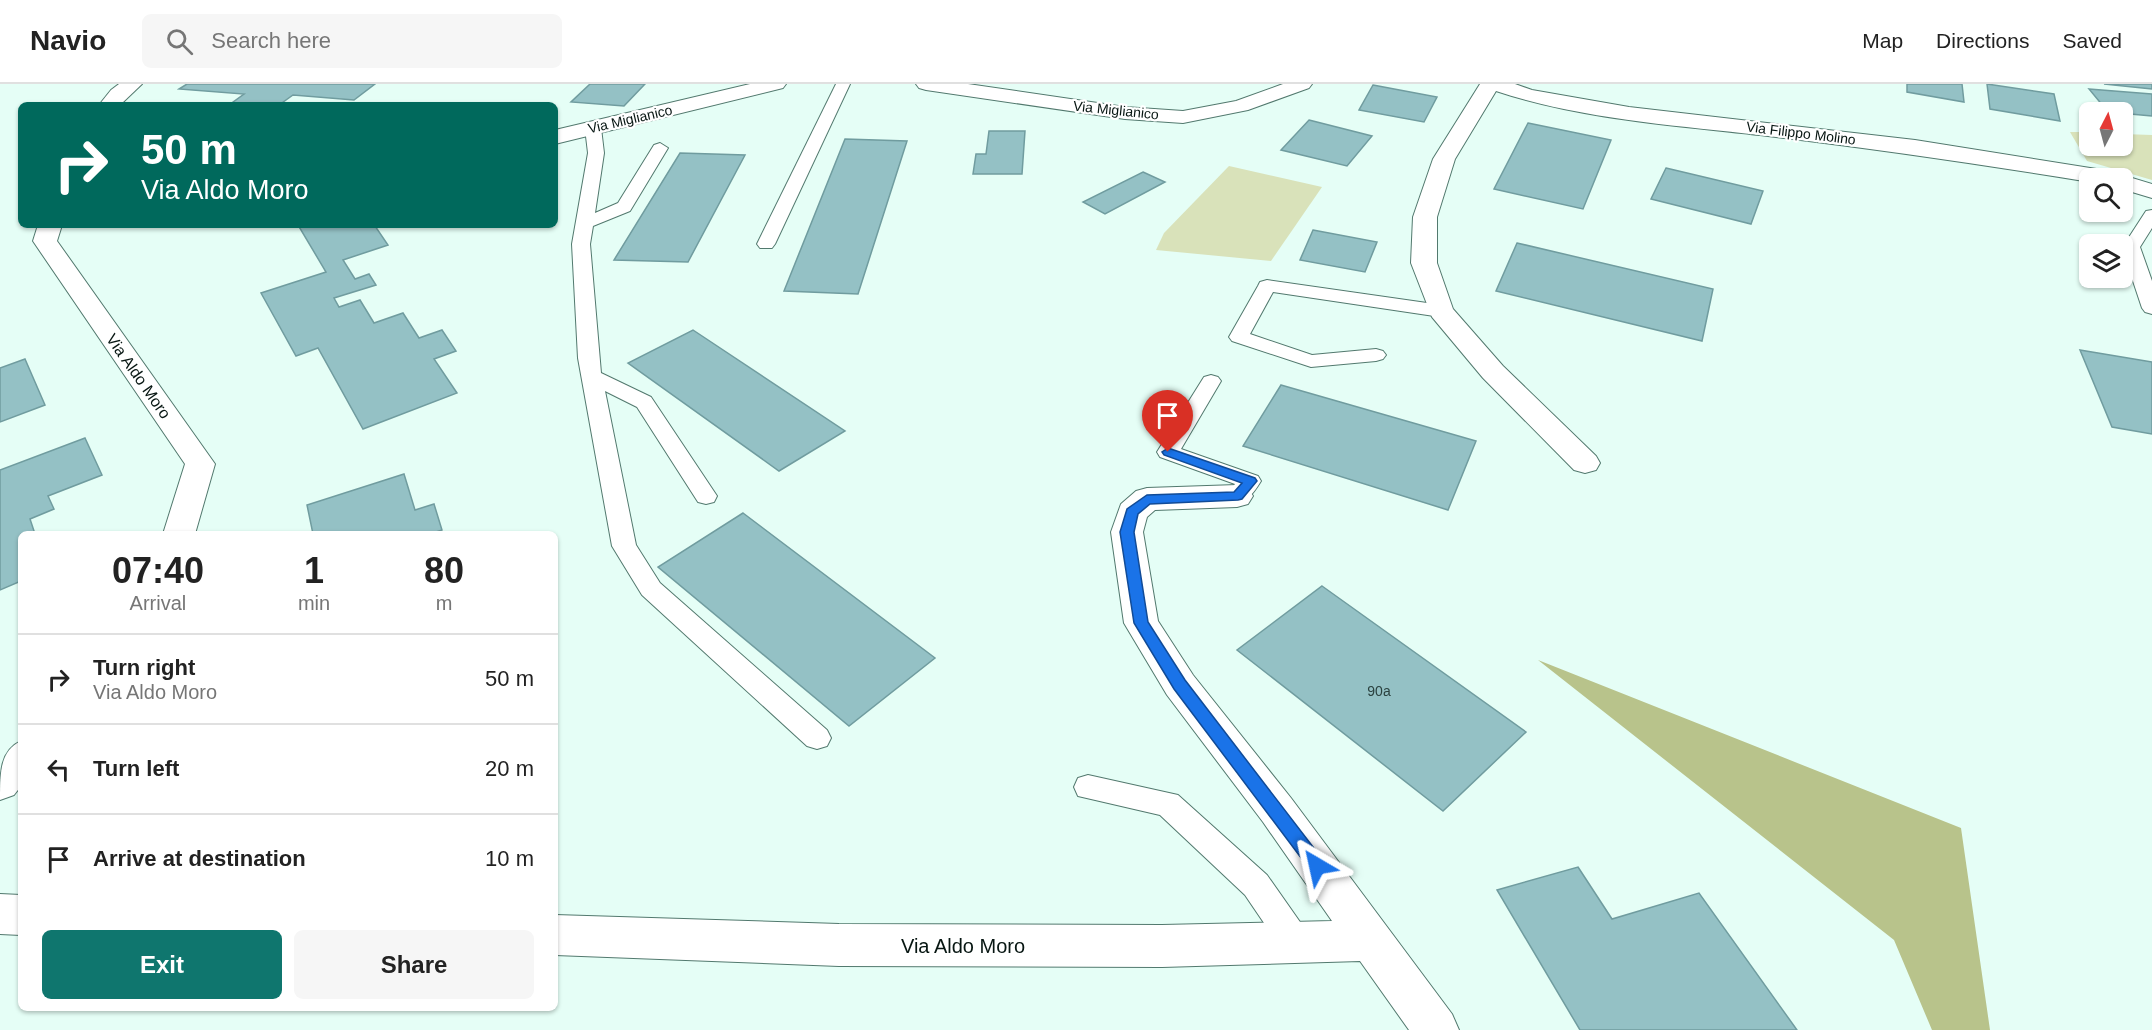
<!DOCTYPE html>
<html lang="en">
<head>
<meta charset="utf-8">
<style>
	:root { --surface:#fff; --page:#f6f6f6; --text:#222; --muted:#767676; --line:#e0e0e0; --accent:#0f766e }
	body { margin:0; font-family:Arial,sans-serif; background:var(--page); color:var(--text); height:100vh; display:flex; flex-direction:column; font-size:22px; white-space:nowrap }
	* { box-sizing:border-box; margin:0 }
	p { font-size:20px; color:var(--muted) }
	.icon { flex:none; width:33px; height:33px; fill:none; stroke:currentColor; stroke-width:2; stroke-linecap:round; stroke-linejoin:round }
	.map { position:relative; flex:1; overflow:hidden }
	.details { position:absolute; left:18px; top:447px; width:540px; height:480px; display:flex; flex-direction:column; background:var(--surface); border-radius:9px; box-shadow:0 2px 4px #0004 }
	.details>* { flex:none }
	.banner { position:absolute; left:18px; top:18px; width:540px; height:126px; border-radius:9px; box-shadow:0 2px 4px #0004; background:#00695c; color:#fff; overflow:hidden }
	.needle { width:39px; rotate:6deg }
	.fabs { position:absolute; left:2079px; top:18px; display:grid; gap:12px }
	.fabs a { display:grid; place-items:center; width:54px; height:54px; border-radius:9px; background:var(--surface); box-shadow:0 2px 4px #0004; font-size:30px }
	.pin { position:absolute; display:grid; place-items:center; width:51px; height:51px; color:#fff; margin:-62px -26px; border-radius:50% 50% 50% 0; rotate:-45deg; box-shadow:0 0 6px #0007 }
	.pin .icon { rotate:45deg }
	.me { position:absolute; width:66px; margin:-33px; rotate:324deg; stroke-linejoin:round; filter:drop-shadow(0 0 4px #0008) }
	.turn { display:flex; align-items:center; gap:21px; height:126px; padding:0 24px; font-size:27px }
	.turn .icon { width:78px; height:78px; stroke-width:2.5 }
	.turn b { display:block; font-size:42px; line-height:51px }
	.eta { display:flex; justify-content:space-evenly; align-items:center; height:102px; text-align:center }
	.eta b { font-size:36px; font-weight:700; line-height:42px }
	.action { display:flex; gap:12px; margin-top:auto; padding:12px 24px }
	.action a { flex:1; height:69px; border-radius:9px; background:var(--accent); color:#fff; font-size:24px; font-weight:700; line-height:69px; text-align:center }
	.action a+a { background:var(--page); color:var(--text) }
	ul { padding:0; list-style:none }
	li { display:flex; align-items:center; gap:18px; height:90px; padding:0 24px; border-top:2px solid var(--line) }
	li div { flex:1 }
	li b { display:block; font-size:22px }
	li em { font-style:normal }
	header { display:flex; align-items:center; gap:36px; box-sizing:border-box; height:84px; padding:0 30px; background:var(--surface); border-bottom:2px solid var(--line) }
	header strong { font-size:28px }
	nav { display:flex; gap:33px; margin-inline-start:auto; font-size:21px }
	.search { width:420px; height:54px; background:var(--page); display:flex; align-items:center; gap:15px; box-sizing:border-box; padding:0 21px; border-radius:9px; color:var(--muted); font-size:22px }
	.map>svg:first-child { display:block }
	.green { fill:#d9e2ba }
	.forest { fill:#b8c38b }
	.building { fill:#94c1c5; stroke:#709c9f; stroke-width:1.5 }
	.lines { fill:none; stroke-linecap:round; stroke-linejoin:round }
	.lane-casing { stroke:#52796e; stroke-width:2 }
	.street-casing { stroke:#52796e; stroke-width:2 }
	.lane { fill:#fff; fill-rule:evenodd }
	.street { fill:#fff; fill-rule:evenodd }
	.route { fill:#1a73e8; stroke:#114b97; stroke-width:1.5 }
	.labels { text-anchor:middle; stroke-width:4.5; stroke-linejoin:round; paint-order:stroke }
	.far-street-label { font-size:14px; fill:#071612; stroke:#fff }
	.number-label { font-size:14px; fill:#2a413f }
	.street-label { font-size:16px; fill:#071612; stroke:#fff }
	.near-street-label { font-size:20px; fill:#071612; stroke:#fff }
</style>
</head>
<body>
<header>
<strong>Navio</strong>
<div class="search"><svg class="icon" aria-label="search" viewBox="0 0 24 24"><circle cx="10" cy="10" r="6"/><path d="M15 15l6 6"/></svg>Search here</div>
<nav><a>Map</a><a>Directions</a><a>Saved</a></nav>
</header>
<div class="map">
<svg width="2152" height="946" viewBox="0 0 2152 946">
	<rect width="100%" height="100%" fill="#e5fef6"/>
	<g class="green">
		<path d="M2070 48H2089L2090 62H2122L2123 50 2152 51V96L2087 77Z"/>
		<path d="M1229 82 1322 103 1271 177 1156 166 1164 149Z"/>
	</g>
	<path class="forest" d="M1538 576 1961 744 1990 946H1932L1894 856Z"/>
	<g class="building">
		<path d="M187 0H375L354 16 293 11 279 21H229L244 10 179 5Z"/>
		<path d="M590 0H645L624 22 571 18Z"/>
		<path d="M1907 0H1962L1964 18 1907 8Z"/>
		<path d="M1987 0 2054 10 2060 37 1990 25Z"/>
		<path d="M2152 0V5L2104 0Z"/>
		<path d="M1373 1 1437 13 1424 38 1359 26Z"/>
		<path d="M2089 5 2152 10V32L2108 28Z"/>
		<path d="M1309 36 1372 52 1347 82 1281 66Z"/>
		<path d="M1528 39 1611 56 1583 125 1494 105Z"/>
		<path d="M989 47H1025L1022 90H973L976 70H986Z"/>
		<path d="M845 55 907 57 858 210 784 207Z"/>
		<path d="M680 69 745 71 688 178 614 176Z"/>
		<path d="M1666 84 1763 107 1751 140 1651 115Z"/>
		<path d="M1143 88 1165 98 1105 130 1083 118Z"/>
		<path d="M298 141H379L375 142 388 161 343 176 355 195 369 190 376 201 334 214 339 223 360 216 374 239 403 229 419 254 442 246 456 267 434 275 457 309 363 345 318 264 296 272 261 209 326 188Z"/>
		<path d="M1313 146 1377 158 1365 188 1300 176Z"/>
		<path d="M1517 159 1713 205 1702 257 1496 207Z"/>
		<path d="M693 246 845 347 779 387 628 279Z"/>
		<path d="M2080 266 2152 278V350L2112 343Z"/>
		<path d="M25 275 45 321 0 338V284Z"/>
		<path d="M1281 301 1476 357 1448 426 1243 362Z"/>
		<path d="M85 354 102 391 48 412 54 425 30 435 35 450H21V497L0 506V386Z"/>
		<path d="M404 390 415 426 434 420 442 446 430 450H313L307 421Z"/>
		<path d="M743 429 935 574 849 642 658 483Z"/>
		<path d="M1322 502 1526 648 1443 727 1237 566Z"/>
		<path d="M1578 783 1612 835 1699 809 1797 946H1580L1497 806Z"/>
	</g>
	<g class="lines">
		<defs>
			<g id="lane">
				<path d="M836 0H850L775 160 772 164H760L757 160Z"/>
				<path d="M593 39 601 44 604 69 595 129 618 119 654 61 660 59 668 64 630 127 593 142 590 160 601 289 651 313 717 412 714 418 706 420 698 418 637 323 605 307 636 461 660 499 827 646 831 654 827 662 817 665 807 662 642 511 612 462 578 274 572 160 588 69 585 44Z"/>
				<path d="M2152 126V144L2140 163 2152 197V230L2145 228 2142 224 2122 164 2146 127Z"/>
				<path d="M1267 196 1441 221 1448 223 1451 227 1448 231 1441 233 1273 208 1250 250 1312 271 1376 265 1383 267 1386 271 1383 275 1376 277 1311 283 1232 257 1229 253 1258 202 1260 198Z"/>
				<path d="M1211 291 1218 293 1221 297 1181 365 1258 392 1261 397C1253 410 1245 422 1229 418L1226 412 1235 400 1160 373 1157 368 1204 293Z"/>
				<path d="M1088 691 1178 711 1267 791 1307 848 1312 859 1307 870 1296 874 1285 870 1245 811 1160 731 1078 712 1074 703 1078 694Z"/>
			</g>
			<g id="street">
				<path d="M119 0H142L120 21H99L111 6Z"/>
				<path d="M750 0H786L783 4 555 60V46Z"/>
				<path d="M916 0H968L1125 23 1183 27 1236 17 1283 0H1312L1309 4 1248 26 1183 39 1125 35 926 6 919 4Z"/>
				<path d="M1480 0H1515L1532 6 1629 23 1915 56 2109 87 2152 100V114L2122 105V94H2090V98C1980 80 1871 64 1760 51 1673 41 1580 35 1496 7L1455 75 1437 133V179L1453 225 1503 282 1596 372 1600 379 1596 386 1585 389 1574 386 1483 294 1432 233 1411 179 1413 133 1433 75Z"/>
				<path d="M38 141H62L57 157 215 380 195 450H163L185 380 33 157Z"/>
				<path d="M1237 401 1248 404 1253 412 1248 420 1237 423 1155 426 1147 433 1143 448 1158 537 1193 591 1291 714 1452 930 1459 946H1409L1360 877 1162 883 839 882 555 871V831L839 840 1162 841 1332 837 1263 738 1167 611 1124 539 1111 448 1121 420 1136 407 1147 404Z"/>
				<path d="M21 657V702L14 711 0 716C0 688 0 667 21 657Z"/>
				<path d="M0 810 21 811V851L0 850Z"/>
			</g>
		</defs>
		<use href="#lane" class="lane-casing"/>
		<use href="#street" class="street-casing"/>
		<use href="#lane" class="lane"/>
		<use href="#street" class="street"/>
	</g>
	<path class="route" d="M1168 364 1255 394 1257 397 1242 415 1238 416 1150 420 1138 430 1134 448 1148 538 1185 596 1323 776 1326 782 1323 787 1317 789 1311 787 1174 605 1134 539 1120 448 1127 425 1147 411 1234 408 1242 399 1164 371 1162 368Z"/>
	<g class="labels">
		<g class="far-street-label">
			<text transform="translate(1116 26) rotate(6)" y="5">Via Miglianico</text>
			<text transform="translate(630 35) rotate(-13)" y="5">Via Miglianico</text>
			<text transform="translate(1801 49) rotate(7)" y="5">Via Filippo Molino</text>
		</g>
		<g class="number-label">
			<text x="1379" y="612">90a</text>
		</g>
		<g class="street-label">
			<text transform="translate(139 292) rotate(55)" y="6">Via Aldo Moro</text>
		</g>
		<g class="near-street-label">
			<text x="963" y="869">Via Aldo Moro</text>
		</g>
	</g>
</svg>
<div class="fabs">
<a><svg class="needle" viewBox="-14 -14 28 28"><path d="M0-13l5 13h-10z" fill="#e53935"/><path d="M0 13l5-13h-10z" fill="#767676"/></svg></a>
<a><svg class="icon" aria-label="search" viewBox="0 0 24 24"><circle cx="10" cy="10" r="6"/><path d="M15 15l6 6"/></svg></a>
<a><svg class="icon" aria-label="layers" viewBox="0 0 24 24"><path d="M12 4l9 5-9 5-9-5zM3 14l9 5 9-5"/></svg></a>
</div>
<div class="pin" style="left:1168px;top:368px;background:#d93025"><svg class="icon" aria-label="arrive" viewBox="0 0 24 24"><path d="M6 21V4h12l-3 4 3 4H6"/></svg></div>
<svg class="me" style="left:1317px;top:782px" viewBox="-20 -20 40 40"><path d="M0-17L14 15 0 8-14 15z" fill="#1a73e8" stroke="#fff" stroke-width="4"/></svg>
<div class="banner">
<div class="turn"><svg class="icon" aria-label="right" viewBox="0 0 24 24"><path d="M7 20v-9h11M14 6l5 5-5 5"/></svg><div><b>50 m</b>Via Aldo Moro</div></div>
</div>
<section class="details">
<div class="eta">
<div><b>07:40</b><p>Arrival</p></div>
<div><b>1</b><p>min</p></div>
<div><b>80</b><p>m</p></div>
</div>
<ul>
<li><svg class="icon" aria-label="right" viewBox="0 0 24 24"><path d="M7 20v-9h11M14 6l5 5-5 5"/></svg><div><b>Turn right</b><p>Via Aldo Moro</p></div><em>50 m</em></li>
<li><svg class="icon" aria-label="left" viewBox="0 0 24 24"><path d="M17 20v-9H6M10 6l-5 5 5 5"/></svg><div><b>Turn left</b></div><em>20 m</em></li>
<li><svg class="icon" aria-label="arrive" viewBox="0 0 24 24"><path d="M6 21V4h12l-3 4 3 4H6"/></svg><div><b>Arrive at destination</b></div><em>10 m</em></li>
</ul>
<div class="action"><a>Exit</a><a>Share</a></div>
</section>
</div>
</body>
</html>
